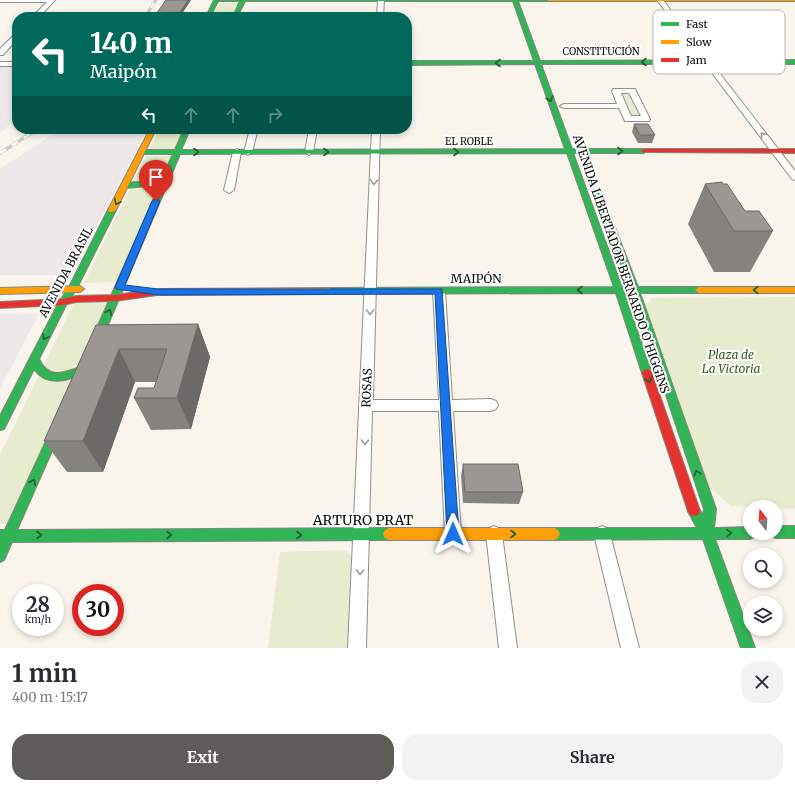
<!DOCTYPE html>
<html lang="en">
<head>
<meta charset="utf-8">
<style>
	:root { --surface:#fff; --page:#f2f2f3; --text:#2b2b33; --muted:#7c7c81; --accent:#5e5c59 }
	body { margin:0; font-family:Merriweather,serif; background:var(--page); color:var(--text); height:100vh; display:flex; flex-direction:column; font-size:15px; white-space:nowrap }
	* { box-sizing:border-box; margin:0 }
	p { font-size:13px; color:var(--muted) }
	.icon { flex:none; width:22px; height:22px; fill:none; stroke:currentColor; stroke-width:2; stroke-linecap:round; stroke-linejoin:round }
	.map { position:relative; height:648px; overflow:hidden }
	.details { display:flex; flex-direction:column; background:var(--surface); flex:1 }
	.details>* { flex:none }
	.banner { position:absolute; left:12px; top:12px; width:400px; height:122px; border-radius:16px; box-shadow:0 2px 6px #0003; background:#00695c; color:#fff; overflow:hidden }
	.needle { width:26px; rotate:343deg }
	.tools { position:absolute; left:743px; top:500px; display:grid; gap:8px }
	.tools a { display:grid; place-items:center; width:40px; height:40px; border-radius:50%; background:var(--surface); box-shadow:0 2px 6px #0003; font-size:20px }
	.speed { position:absolute; left:12px; top:584px; display:flex; gap:8px; font-size:20px; font-weight:700; text-align:center }
	.speed>* { display:grid; place-content:center; width:52px; height:52px; border-radius:50%; background:var(--surface); box-shadow:0 2px 6px #0003; line-height:1 }
	.speed small { font-size:10px; font-weight:400 }
	.speed .limit { border:6px solid #d22; background:#fff; color:#111 }
	.pin { position:absolute; display:grid; place-items:center; width:34px; height:34px; color:#fff; margin:-41px -17px; border-radius:50% 50% 50% 0; rotate:-45deg; box-shadow:0 0 4px #0007 }
	.pin .icon { rotate:45deg }
	.me { position:absolute; width:44px; margin:-22px; rotate:0deg; stroke-linejoin:round; filter:drop-shadow(0 0 3px #0008) }
	.turn { display:flex; align-items:center; gap:14px; height:84px; padding:0 12px; font-size:18px }
	.turn .icon { width:52px; height:52px; stroke-width:2.5 }
	.turn b { display:block; font-size:28px; line-height:34px }
	.lanes { display:flex; align-items:center; height:38px; padding:0 12px; background:#0003; justify-content:center; gap:20px; direction:ltr }
	.lanes .off { opacity:.35 }
	.round { display:grid; place-items:center; flex:none; width:42px; height:42px; border-radius:16px; background:var(--page) }
	.head { display:flex; align-items:center; justify-content:space-between; height:68px; padding:0 12px }
	h1 { font-size:24px; font-weight:700; line-height:30px }
	.cta { display:flex; gap:8px; margin-top:auto; padding:8px 12px }
	.cta a { flex:1; height:46px; border-radius:16px; background:var(--accent); color:#fff; font-size:16px; font-weight:700; line-height:46px; text-align:center }
	.cta a+a { background:var(--page); color:var(--text) }
	.map>svg:first-child { display:block }
	.industrial { fill:#efe8ea }
	.green { fill:#e6eccd }
	.lines { fill:none; stroke-linecap:round; stroke-linejoin:round }
	.street-casing { stroke:#92908c; stroke-width:2 }
	.fast-casing { stroke:#888682; stroke-width:2 }
	.slow-casing { stroke:#888682; stroke-width:2 }
	.jam-casing { stroke:#888682; stroke-width:2 }
	.street { fill:#fefefc; fill-rule:evenodd }
	.fast { fill:#30b455; fill-rule:evenodd }
	.slow { fill:#ff9f0a; fill-rule:evenodd }
	.jam { fill:#e5322d; fill-rule:evenodd }
	.rail-far1-casing { stroke:#d4c5c6; stroke-width:3 }
	.rail-casing { stroke:#d4c5c6; stroke-width:3.5 }
	.rail-far1 { stroke:#fff; stroke-width:2; stroke-dasharray:5.5; stroke-linecap:butt }
	.rail { stroke:#fff; stroke-width:2.5; stroke-dasharray:7; stroke-linecap:butt }
	.wall { fill:#85837e }
	.shaded-wall { fill:#6c6a67 }
	.building { fill:#9b9893; stroke:#6c6a67 }
	.oneway { stroke:#1d5f30 }
	.oneway2 { stroke:#9c9c9b }
	.route { fill:#1a73e8; stroke:#114b97 }
	.labels { text-anchor:middle; stroke-width:4; stroke-linejoin:round; paint-order:stroke }
	.far-street-label { font-size:10px; fill:#0a0a0a; stroke:#fff }
	.street-label { font-size:12px; fill:#0a0a0a; stroke:#fff }
	.park-label { font-size:12px; font-style:italic; fill:#365c1f; stroke:#fff }
	.near-street-label { font-size:14px; fill:#0a0a0a; stroke:#fff }
	.key { fill:#fff; stroke:#b6b6b6; stroke-width:1 }
	.key-label { font-size:11px; fill:#0a0a0a }
</style>
</head>
<body>
<div class="map">
<svg width="795" height="648" viewBox="0 0 795 648">
	<rect width="100%" height="100%" fill="#f9f5ec"/>
	<g class="industrial">
		<path d="M0 67H17V119L0 133Z"/>
		<path d="M61 129H147L74 270 63 275H0V169Z"/>
		<path d="M0 314H39L0 388Z"/>
	</g>
	<g class="green">
		<path d="M219 3H239L231 17H212Z"/>
		<path d="M617 92H630L643 118H630Z"/>
		<path d="M159 129H183L174 150H149Z"/>
		<path d="M146 156H171L116 282 84 283Z"/>
		<path d="M795 297V509L731 506 707 485 644 308 652 298Z"/>
		<path d="M74 303H108L12 524H0V455Z"/>
		<path d="M345 550 352 557 348 648H268L280 552Z"/>
	</g>
	<g class="lines">
		<defs>
			<g id="street">
				<path d="M0 0H55L39 17H32L47 2H0Z"/>
				<path d="M378 0H384L383 17H377Z"/>
				<path d="M657 0H663L795 171V180L792 179Z"/>
				<path d="M17 33V39L3 55H0V49L15 34Z"/>
				<rect x="0" y="62" width="17" height="4"/>
				<path d="M613 89H635L650 119 649 121H625L619 108H564L560 106 564 104H617L612 91ZM621 93H629L641 116H631Z"/>
				<path d="M250 129H258L252 152 248 155 244 152Z"/>
				<path d="M309 129H317L313 152 309 155 305 152Z"/>
				<path d="M372 129H380L373 400H439L433 291 435 288H443L445 291 452 400 491 399 496 401 498 405 496 409 491 411H453L461 534 459 539 453 542 447 539 445 534 439 411H372L366 648H348Z"/>
				<path d="M237 149 241 152 234 190 229 193 224 190 233 152Z"/>
				<path d="M494 526 500 529 502 534 517 648H499L486 534 488 529Z"/>
				<path d="M602 526 608 529 610 534 639 648H621L594 534 596 529Z"/>
			</g>
			<g id="fast">
				<path d="M214 0H551L549 1H518L540 61 795 60V64H541L572 149H644L647 151 644 153H573L622 287H630L593 192 594 190H600L601 192 638 287H699L703 290 699 293H640L716 509 714 528 750 527V533H756L754 537 750 539H715L755 648H741L703 539 554 540 550 538 548 534 550 530 554 528H697L688 511 690 507 694 506 698 507 703 516 704 509 632 293H624L652 373 650 376H644L642 373 616 293 329 294 325 291 329 288 614 287 567 153 180 154 99 346 97 348H91L89 346 158 189 148 186 125 188 121 186C130 180 150 182 159 185L173 154H143L140 152 143 150H175L184 129H190L181 150 565 149 535 64 407 65V61H534L513 1H245L237 17H233L240 1H218L210 17H206Z"/>
				<path d="M109 208H112L116 210 76 290 67 303 39 359C49 381 65 372 83 366L86 367 88 370 86 373C68 380 47 388 34 369L4 429 0 430V416L59 302 68 289Z"/>
				<path d="M58 422 62 423 63 426 17 530 389 528 393 530 395 534 393 538 389 540 12 542 4 560 0 562V530H5L53 426 54 423Z"/>
				<path d="M776 526H795V538H776L772 536 771 533H776Z"/>
			</g>
			<g id="slow">
				<path d="M547 0H795V1H549Z"/>
				<path d="M150 129H156L116 210 112 212H109L108 210Z"/>
				<path d="M80 286 84 289 80 292 0 294V288Z"/>
				<path d="M699 287H795V293H699L695 290Z"/>
				<path d="M329 288 333 291 329 294 161 295 157 292 161 289Z"/>
				<path d="M389 528H554L558 530 560 534 558 538 554 540H389L385 538 383 534 385 530Z"/>
			</g>
			<g id="jam">
				<path d="M644 149H795V153L642 152 641 151Z"/>
				<path d="M161 289 164 290 165 292 164 294 115 301 76 302 63 305 0 308V302L63 299 76 296 115 295Z"/>
				<path d="M647 369 650 370 652 373 700 511 698 515 694 516 690 515 688 511 642 373 644 370Z"/>
			</g>
		</defs>
		<use href="#street" class="street-casing"/>
		<use href="#fast" class="fast-casing"/>
		<use href="#slow" class="slow-casing"/>
		<use href="#jam" class="jam-casing"/>
		<use href="#street" class="street"/>
		<use href="#fast" class="fast"/>
		<use href="#slow" class="slow"/>
		<use href="#jam" class="jam"/>
		<defs>
			<path id="rail-far1" d="M145 17 156 0"/>
			<path id="rail" d="M0 153 38 129"/>
		</defs>
		<use href="#rail-far1" class="rail-far1-casing"/>
		<use href="#rail" class="rail-casing"/>
		<use href="#rail-far1" class="rail-far1"/>
		<use href="#rail" class="rail"/>
	</g>
	<g class="wall">
		<path d="M634 124 655 135 652 143H638L632 132Z"/>
		<path d="M705 184 773 231 750 272H714L688 224Z"/>
		<path d="M198 324 210 357 191 429 151 430 134 398 154 388 156 382H135L103 472H67L44 441 96 325Z"/>
		<path d="M463 464 523 492 519 504 463 503 461 476Z"/>
	</g>
	<g class="shaded-wall">
		<path d="M188 0H191L180 17H177Z"/>
		<path d="M198 324 210 357 191 429 177 398Z"/>
		<path d="M119 349 135 382 103 472 83 441Z"/>
	</g>
	<g class="building">
		<path d="M166 0H188L177 17H154Z"/>
		<path d="M634 124H648L655 135H640Z"/>
		<path d="M722 182 723 184H727L745 211H759L773 231H734L705 184Z"/>
		<path d="M198 324 177 398H134L138 388H154L167 349H119L83 441H44L96 325Z"/>
		<path d="M463 464H518L523 492H465Z"/>
	</g>
	<defs><path id="oneway-chevron" d="M-2-3.5L2.5 0L-2 3.5" fill="none" stroke-width="1.6" stroke-linecap="round" stroke-linejoin="round"/></defs>
	<g class="oneway">
		<use href="#oneway-chevron" transform="translate(644 62) rotate(180)"/>
		<use href="#oneway-chevron" transform="translate(498 63) rotate(180)"/>
		<use href="#oneway-chevron" transform="translate(550 99) rotate(71)"/>
		<use href="#oneway-chevron" transform="translate(620 151)"/>
		<use href="#oneway-chevron" transform="translate(196 152)"/>
		<use href="#oneway-chevron" transform="translate(326 152)"/>
		<use href="#oneway-chevron" transform="translate(456 152)"/>
		<use href="#oneway-chevron" transform="translate(117 202) rotate(118)"/>
		<use href="#oneway-chevron" transform="translate(580 290) rotate(180)"/>
		<use href="#oneway-chevron" transform="translate(756 290) rotate(180)"/>
		<use href="#oneway-chevron" transform="translate(109 312) rotate(-66)"/>
		<use href="#oneway-chevron" transform="translate(45 337) rotate(117)"/>
		<use href="#oneway-chevron" transform="translate(649 380) rotate(71)"/>
		<use href="#oneway-chevron" transform="translate(697 473) rotate(-109)"/>
		<use href="#oneway-chevron" transform="translate(33 482) rotate(-66)"/>
		<use href="#oneway-chevron" transform="translate(729 533) rotate(-1)"/>
		<use href="#oneway-chevron" transform="translate(513 534)"/>
		<use href="#oneway-chevron" transform="translate(39 535)"/>
		<use href="#oneway-chevron" transform="translate(169 535)"/>
		<use href="#oneway-chevron" transform="translate(299 535)"/>
	</g>
	<g class="oneway2">
		<use href="#oneway-chevron" transform="translate(763 135) rotate(-128)"/>
		<use href="#oneway-chevron" transform="translate(374 182) rotate(92)"/>
		<use href="#oneway-chevron" transform="translate(370 312) rotate(92)"/>
		<use href="#oneway-chevron" transform="translate(365 442) rotate(92)"/>
		<use href="#oneway-chevron" transform="translate(360 572) rotate(92)"/>
	</g>
	<path class="route" d="M156 198 160 201 125 285 158 289H442L459 534 457 538 453 540 449 538 447 534 435 294 158 295 116 289 115 287 152 201Z"/>
	<g class="labels">
		<g class="far-street-label">
			<text x="601" y="55">CONSTITUCIÓN</text>
			<text x="469" y="145">EL ROBLE</text>
		</g>
		<g class="street-label">
			<text transform="translate(621 264) rotate(71)" y="4">AVENIDA LIBERTADOR BERNARDO O'HIGGINS</text>
			<text transform="translate(66 272) rotate(-62)" y="4">AVENIDA BRASIL</text>
			<text x="476" y="283">MAIPÓN</text>
			<text transform="translate(367 388) rotate(-88)" y="4">ROSAS</text>
		</g>
		<g class="park-label">
			<text x="731" y="359">Plaza de<tspan x="731" dy="14">La Victoria</tspan></text>
		</g>
		<g class="near-street-label">
			<text x="363" y="525">ARTURO PRAT</text>
		</g>
	</g>
	<rect x="653" y="10" width="132" height="64" rx="6" class="key"/>
	<rect x="661" y="22" width="18" height="4" fill="#30b455"/>
	<rect x="661" y="40" width="18" height="4" fill="#ff9f0a"/>
	<rect x="661" y="58" width="18" height="4" fill="#e5322d"/>
	<g class="key-label">
		<text x="686" y="28">Fast</text>
		<text x="686" y="46">Slow</text>
		<text x="686" y="64">Jam</text>
	</g>
</svg>
<div class="tools">
<a><svg class="needle" viewBox="-14 -14 28 28"><path d="M0-13l5 13h-10z" fill="#e53935"/><path d="M0 13l5-13h-10z" fill="#7c7c81"/></svg></a>
<a><svg class="icon" aria-label="search" viewBox="0 0 24 24"><circle cx="10" cy="10" r="6"/><path d="M15 15l6 6"/></svg></a>
<a><svg class="icon" aria-label="layers" viewBox="0 0 24 24"><path d="M12 4l9 5-9 5-9-5zM3 14l9 5 9-5"/></svg></a>
</div>
<div class="speed"><div>28<small>km/h</small></div><div class="limit">30</div></div>
<div class="pin" style="left:156px;top:201px;background:#d93025"><svg class="icon" aria-label="arrive" viewBox="0 0 24 24"><path d="M6 21V4h12l-3 4 3 4H6"/></svg></div>
<svg class="me" style="left:453px;top:534px" viewBox="-20 -20 40 40"><path d="M0-17L14 15 0 8-14 15z" fill="#1a73e8" stroke="#fff" stroke-width="4"/></svg>
<div class="banner">
<div class="turn"><svg class="icon" aria-label="left" viewBox="0 0 24 24"><path d="M17 20v-9H6M10 6l-5 5 5 5"/></svg><div><b>140 m</b>Maipón</div></div>
<div class="lanes"><svg class="icon" aria-label="left" viewBox="0 0 24 24"><path d="M17 20v-9H6M10 6l-5 5 5 5"/></svg><svg class="icon off" aria-label="ahead" viewBox="0 0 24 24"><path d="M12 20V5M6 11l6-6 6 6"/></svg><svg class="icon off" aria-label="ahead" viewBox="0 0 24 24"><path d="M12 20V5M6 11l6-6 6 6"/></svg><svg class="icon off" aria-label="right" viewBox="0 0 24 24"><path d="M7 20v-9h11M14 6l5 5-5 5"/></svg></div>
</div>
</div>
<section class="details">
<div class="head"><div><h1>1 min</h1><p>400 m · 15:17</p></div><a class="round"><svg class="icon" aria-label="close" viewBox="0 0 24 24"><path d="M6 6l12 12M18 6L6 18"/></svg></a></div>
<div class="cta"><a>Exit</a><a>Share</a></div>
</section>
</body>
</html>
